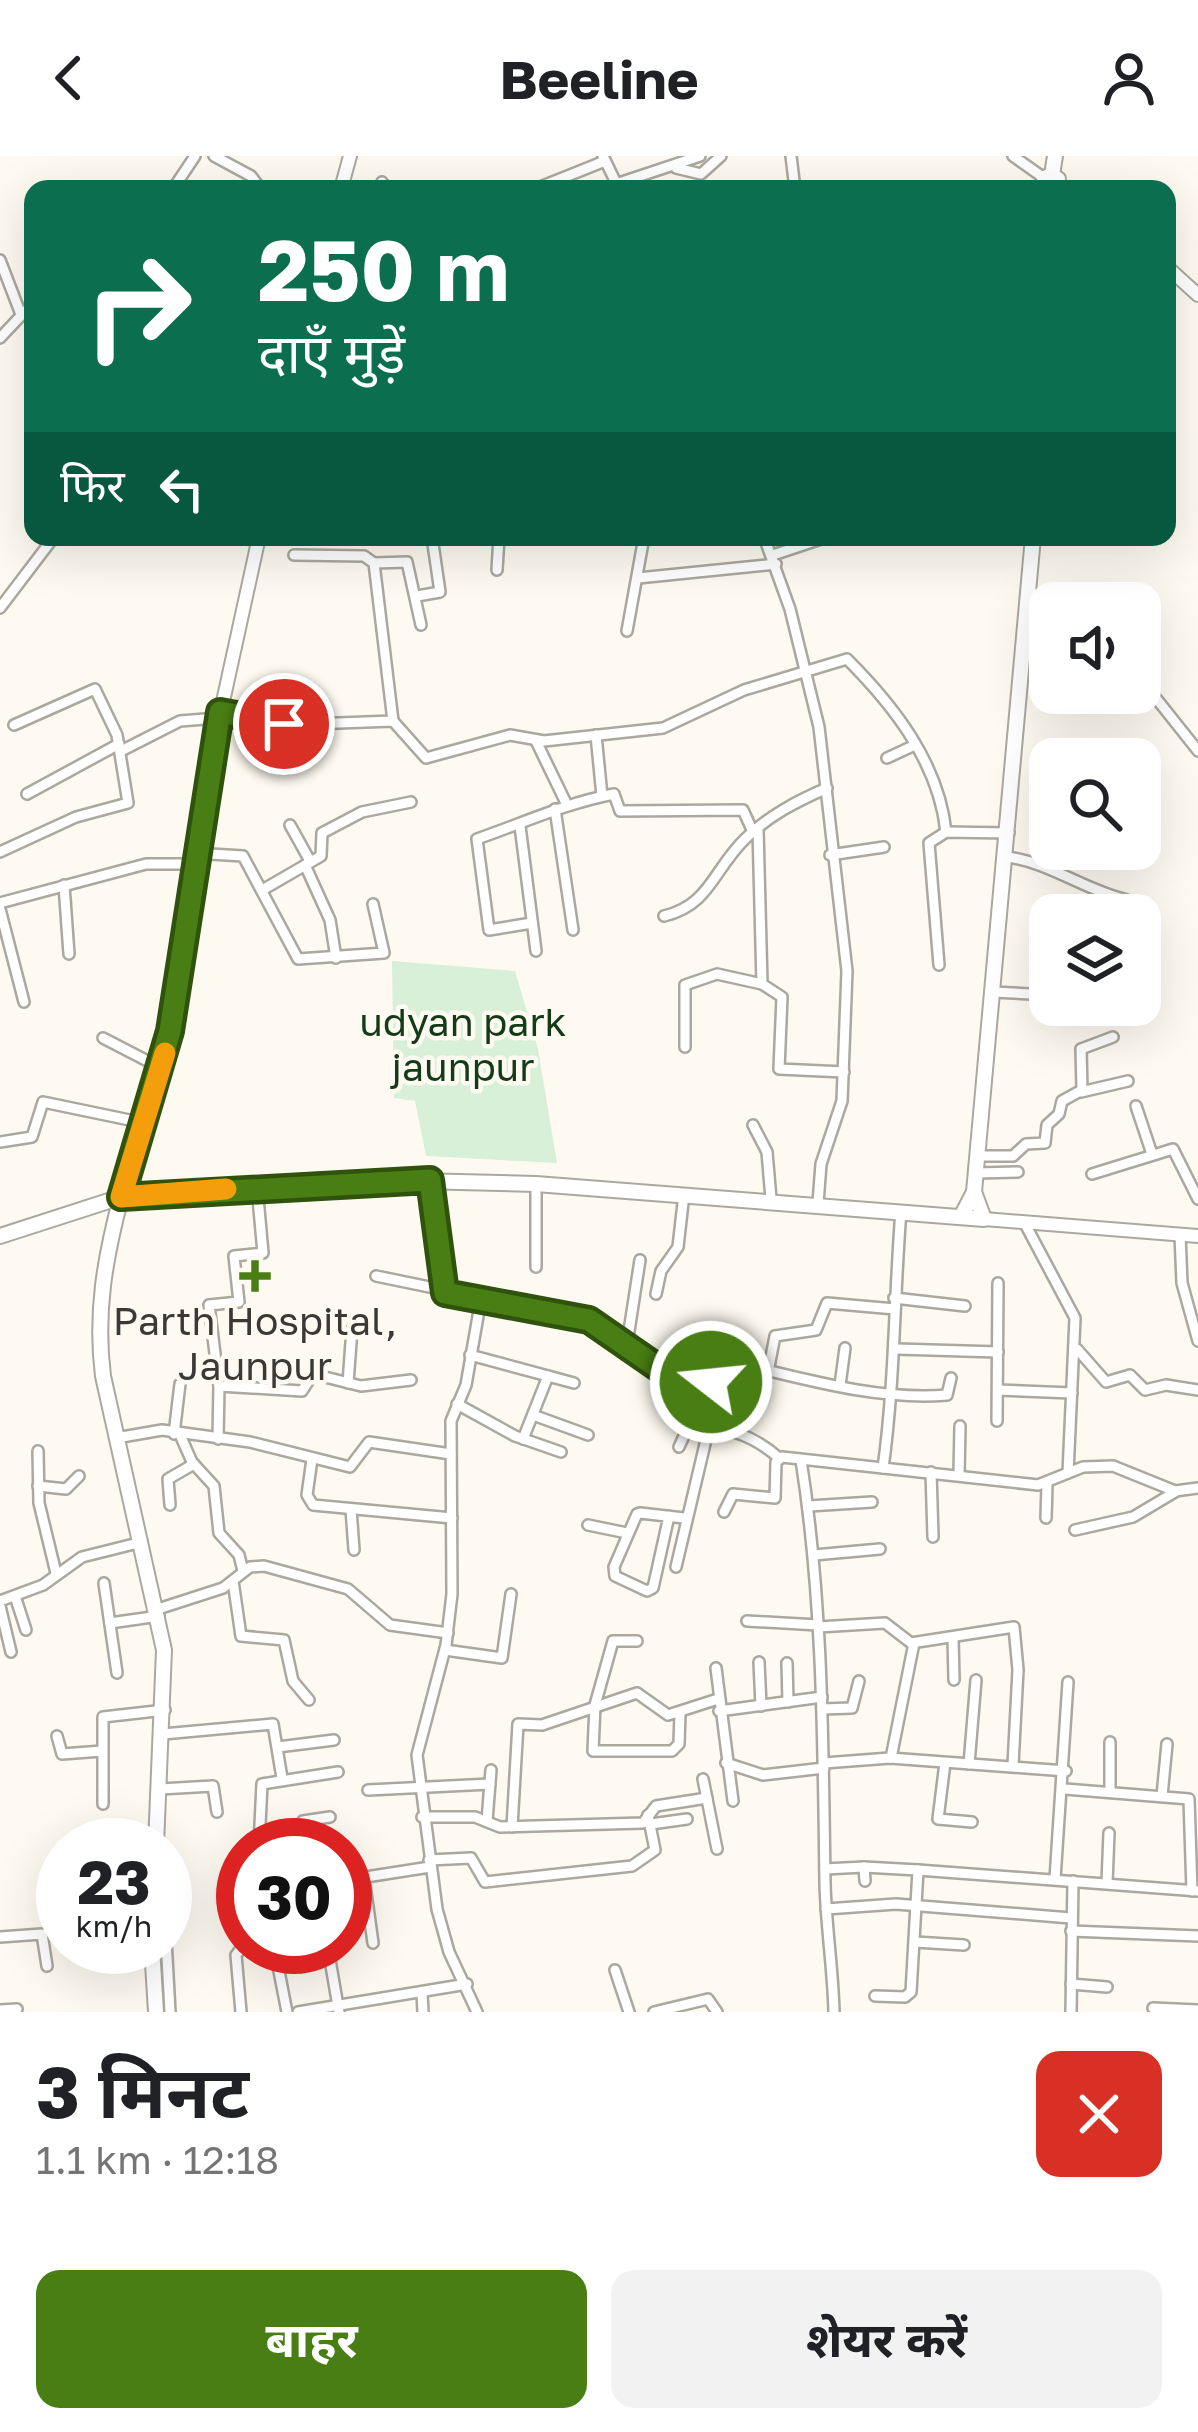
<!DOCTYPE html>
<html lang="hi">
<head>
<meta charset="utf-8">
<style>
	:root { --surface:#fff; --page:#f2f2f2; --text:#202124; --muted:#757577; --accent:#487e13 }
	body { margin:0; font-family:"Golos Text","Noto Sans Devanagari",sans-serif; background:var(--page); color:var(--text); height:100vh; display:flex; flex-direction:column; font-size:45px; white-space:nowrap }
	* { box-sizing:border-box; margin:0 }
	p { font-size:39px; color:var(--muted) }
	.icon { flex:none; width:66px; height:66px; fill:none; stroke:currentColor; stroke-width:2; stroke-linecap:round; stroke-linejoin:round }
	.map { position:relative; height:1856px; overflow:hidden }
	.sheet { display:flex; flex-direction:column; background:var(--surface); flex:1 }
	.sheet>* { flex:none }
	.banner { position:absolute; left:24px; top:24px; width:1152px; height:366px; border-radius:24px; box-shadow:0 12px 48px #0002; background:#0b6e4f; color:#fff; overflow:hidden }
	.tools { position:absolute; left:1029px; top:426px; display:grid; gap:24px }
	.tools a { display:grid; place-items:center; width:132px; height:132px; border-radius:24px; background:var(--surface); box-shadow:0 12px 48px #0002; font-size:60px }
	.speed { position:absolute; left:36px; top:1662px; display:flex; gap:24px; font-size:60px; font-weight:700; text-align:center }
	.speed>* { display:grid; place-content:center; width:156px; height:156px; border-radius:50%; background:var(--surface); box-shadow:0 12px 48px #0002; line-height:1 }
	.speed small { font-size:30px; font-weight:400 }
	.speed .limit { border:18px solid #d22; background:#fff; color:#111 }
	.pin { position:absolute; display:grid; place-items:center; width:102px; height:102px; color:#fff; margin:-51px; border:6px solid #fff; border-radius:50%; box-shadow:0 3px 12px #0007 }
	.me { position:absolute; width:132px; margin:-66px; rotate:286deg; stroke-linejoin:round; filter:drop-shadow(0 0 9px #0008) }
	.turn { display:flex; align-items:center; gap:42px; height:252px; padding:0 36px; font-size:54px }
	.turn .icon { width:156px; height:156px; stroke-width:2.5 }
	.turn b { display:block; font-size:84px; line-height:102px }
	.then { display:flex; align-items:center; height:114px; padding:0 36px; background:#0003; gap:24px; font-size:45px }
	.round { display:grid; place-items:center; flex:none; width:126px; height:126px; border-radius:24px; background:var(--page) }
	.head { display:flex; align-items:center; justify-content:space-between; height:204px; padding:0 36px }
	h1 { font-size:72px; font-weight:700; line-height:90px }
	.primary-button { display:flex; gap:24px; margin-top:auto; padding:24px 36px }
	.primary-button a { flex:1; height:138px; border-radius:24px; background:var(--accent); color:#fff; font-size:48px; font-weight:700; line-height:138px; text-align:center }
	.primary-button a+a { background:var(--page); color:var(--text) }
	header { display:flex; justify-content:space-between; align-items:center; height:156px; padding:0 36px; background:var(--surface); font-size:54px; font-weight:700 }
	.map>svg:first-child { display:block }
	.green { fill:#d8efd8 }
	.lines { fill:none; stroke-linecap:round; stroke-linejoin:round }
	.minor-casing { stroke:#aba89f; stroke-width:14 }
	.major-casing { stroke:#aba89f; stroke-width:16 }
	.highway-casing { stroke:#aba89f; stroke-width:18 }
	.minor { stroke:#fff; stroke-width:9 }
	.major { stroke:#fff; stroke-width:12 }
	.highway { stroke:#fff; stroke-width:14 }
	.route-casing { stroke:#2f520c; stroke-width:30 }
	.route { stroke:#487e13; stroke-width:21 }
	.slow { stroke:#f59e0b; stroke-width:21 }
	.poi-dot { fill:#487e13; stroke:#fefaf1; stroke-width:4.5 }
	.labels { text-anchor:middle; stroke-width:9; stroke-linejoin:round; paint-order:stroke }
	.park-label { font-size:39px; fill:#143b18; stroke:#fefaf1 }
	.poi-label { font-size:39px; fill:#3a3935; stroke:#fefaf1 }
</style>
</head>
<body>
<header><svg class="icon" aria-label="back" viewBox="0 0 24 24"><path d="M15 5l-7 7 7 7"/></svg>Beeline<svg class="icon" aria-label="person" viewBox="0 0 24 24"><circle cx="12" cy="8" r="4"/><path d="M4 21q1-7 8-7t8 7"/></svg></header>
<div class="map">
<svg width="1198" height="1856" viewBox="0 0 1198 1856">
	<rect width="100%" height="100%" fill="#fefaf1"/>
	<path class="green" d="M392 805 515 815 538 893 557 1007 426 1000 415 945 394 942Z"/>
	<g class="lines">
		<defs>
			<g id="minor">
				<path d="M214 0 251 20 261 33"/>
				<path d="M603 0 619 33"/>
				<path d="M791 0 795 33"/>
				<path d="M1013 0 1044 22"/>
				<path d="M676 12 701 18 721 0"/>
				<path d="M382 26 387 33"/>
				<path d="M616 28 700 0"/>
				<path d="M173 33 195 0"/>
				<path d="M535 33 605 5"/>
				<path d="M0 104 20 156"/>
				<path d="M0 182 33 147"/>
				<path d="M764 381 790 453 819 571 847 815 842 945 821 1008 818 1047"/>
				<path d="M294 399 364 400 374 407 393 565"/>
				<path d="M773 399 827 381"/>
				<path d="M374 407 407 406 421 469"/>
				<path d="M497 414 499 381"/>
				<path d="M638 422 776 408"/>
				<path d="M417 440 440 436 432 381"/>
				<path d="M1089 447H1102"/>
				<path d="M0 452 54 381"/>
				<path d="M1029 459 1050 455"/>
				<path d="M627 475 644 381"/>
				<path d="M1140 522 1198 595"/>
				<path d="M220 556 284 569 393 565 426 602 510 579 544 585 663 572 744 534 847 503C895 551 939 608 946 676"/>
				<path d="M596 579 602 640"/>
				<path d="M536 585 566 647"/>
				<path d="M121 595 180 565 218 562"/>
				<path d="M887 602 915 589"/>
				<path d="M27 638 119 588"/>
				<path d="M555 653 573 774"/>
				<path d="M290 669 310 705"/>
				<path d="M520 670 536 795"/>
				<path d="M758 673 762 828 782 841 779 913 844 916"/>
				<path d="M0 696 76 661 128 647 117 579 95 533 14 569"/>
				<path d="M194 697 243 700 298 803 384 797 373 748"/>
				<path d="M830 699 884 691"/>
				<path d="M1007 701C1049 706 1084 734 1127 744"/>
				<path d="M305 709 330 764 336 802"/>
				<path d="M64 729 69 798"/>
				<path d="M264 733 321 700 322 677 362 656 411 646"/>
				<path d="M0 747 146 708H192"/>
				<path d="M0 753 24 846"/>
				<path d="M664 760C710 749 713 714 745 683 768 660 797 645 827 632"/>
				<path d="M532 767 489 774 477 683C523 667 566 647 614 638L620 655 743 654 753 676"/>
				<path d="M939 809 929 687 946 676 1009 677"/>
				<path d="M994 836 1050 839"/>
				<path d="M103 882 161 912"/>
				<path d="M685 891V829L717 818 762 828"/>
				<path d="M1081 936 1128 925"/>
				<path d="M1136 950 1152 998"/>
				<path d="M753 969 767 996 771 1043"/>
				<path d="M0 986 32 981 43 946 144 967"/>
				<path d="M978 1000H1013L1026 988 1045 987 1047 969 1059 958 1062 945 1082 934 1081 893 1113 881"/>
				<path d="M976 1017 1018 1016"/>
				<path d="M1092 1018 1173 993 1198 1043"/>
				<path d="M430 1024 445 1137"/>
				<path d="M1024 1066 1075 1162 1068 1317"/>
				<path d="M1180 1079 1182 1127 1198 1185"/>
				<path d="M536 1111V1028"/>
				<path d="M376 1120 589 1164 690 1230 711 1226 728 1205C798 1221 875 1245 947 1239L951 1222"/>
				<path d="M656 1138 661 1115 678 1091 684 1038"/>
				<path d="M894 1142 965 1150"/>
				<path d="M627 1188 640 1104"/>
				<path d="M897 1193 998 1196"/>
				<path d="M1077 1193 1106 1226 1130 1219 1145 1234 1166 1229 1198 1234"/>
				<path d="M470 1199 574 1227"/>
				<path d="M768 1216 775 1180 816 1174 827 1147 895 1153"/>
				<path d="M348 1227 352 1173"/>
				<path d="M840 1229 845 1192"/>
				<path d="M219 1230 302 1235 313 1218 361 1230 411 1224"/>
				<path d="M998 1234 1072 1237"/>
				<path d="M457 1248 515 1280 561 1296"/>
				<path d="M533 1259 588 1279"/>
				<path d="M997 1265 998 1127"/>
				<path d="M174 1278 180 1228"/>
				<path d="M181 1281 192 1306 214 1330 219 1377 239 1399 243 1415"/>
				<path d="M116 1282 162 1274 250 1286 350 1311 369 1286 451 1298"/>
				<path d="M218 1283 219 1230 209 1149 239 1146 234 1100 263 1097 257 1031"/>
				<path d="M523 1283 548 1220"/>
				<path d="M679 1291 688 1271C725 1270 752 1278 779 1302"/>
				<path d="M38 1295 39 1347 56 1417"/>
				<path d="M312 1303 307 1339 313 1349 452 1362"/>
				<path d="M801 1304C823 1444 823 1586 825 1727 826 1770 833 1813 834 1856"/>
				<path d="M883 1312C895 1226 894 1141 901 1055"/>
				<path d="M931 1316 933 1381"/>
				<path d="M959 1318 960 1270"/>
				<path d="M38 1330 66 1333 79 1320"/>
				<path d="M170 1349 168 1323 194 1308"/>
				<path d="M809 1350 872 1346"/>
				<path d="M351 1353 354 1394"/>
				<path d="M724 1356 733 1338 775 1342 776 1306 782 1301 1038 1329 1083 1311 1113 1310 1175 1335 1198 1332"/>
				<path d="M669 1360 653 1432 647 1435 615 1420 614 1411 637 1358 640 1357 684 1362"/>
				<path d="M1046 1362 1047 1329"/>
				<path d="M588 1369 627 1377"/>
				<path d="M1075 1374 1133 1361 1175 1336"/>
				<path d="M814 1399 880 1393"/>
				<path d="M676 1411 709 1271"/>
				<path d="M233 1425 241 1480 284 1484 293 1525 309 1544"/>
				<path d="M104 1427 117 1517"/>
				<path d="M15 1440 26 1474"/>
				<path d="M0 1445 43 1429 82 1401 142 1386"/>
				<path d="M0 1450 11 1496"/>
				<path d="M158 1453 223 1432 250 1411 264 1410 348 1433 390 1469 448 1477"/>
				<path d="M747 1465 818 1469"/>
				<path d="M110 1467 159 1460"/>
				<path d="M818 1471 885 1467 911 1487 1014 1471 1018 1514 1013 1609"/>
				<path d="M953 1482 954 1524"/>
				<path d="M637 1485H613L595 1549 593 1595H672L679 1588 680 1557"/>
				<path d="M445 1494 502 1502 511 1438"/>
				<path d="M759 1506 761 1550"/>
				<path d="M787 1507 788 1546"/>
				<path d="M716 1512 733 1645"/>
				<path d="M822 1553 852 1552 859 1525"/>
				<path d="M719 1555 822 1541"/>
				<path d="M163 1578 273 1568 282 1622"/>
				<path d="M57 1580 62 1598 102 1595"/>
				<path d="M278 1591 334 1584"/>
				<path d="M891 1602 914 1487"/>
				<path d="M726 1607 763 1619 824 1612"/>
				<path d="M824 1607 890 1602 1066 1615"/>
				<path d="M945 1607 938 1663 972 1666"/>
				<path d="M969 1608 976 1524"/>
				<path d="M703 1623 717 1693"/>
				<path d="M160 1633 213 1630 217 1656"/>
				<path d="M1065 1633 1189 1643 1192 1735"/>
				<path d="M368 1634 490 1628"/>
				<path d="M1110 1636V1586"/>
				<path d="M1162 1640 1167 1588"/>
				<path d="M103 1648V1561L165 1554"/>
				<path d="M422 1661H475L500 1671 643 1667 656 1650 707 1642"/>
				<path d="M487 1665 491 1614"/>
				<path d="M651 1668 687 1663"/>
				<path d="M512 1671 518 1568 542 1569 637 1537 668 1559 718 1543"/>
				<path d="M259 1689 262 1628 338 1616"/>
				<path d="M298 1689 303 1665 330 1661"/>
				<path d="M429 1704 471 1702 485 1726 632 1710 655 1694 648 1659"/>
				<path d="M345 1706 353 1723 430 1711"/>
				<path d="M864 1711 918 1714"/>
				<path d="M825 1713 864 1711 865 1725"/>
				<path d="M364 1722 373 1787"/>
				<path d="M1055 1723 1068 1526"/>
				<path d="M1107 1727 1109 1677"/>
				<path d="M165 1731V1754"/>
				<path d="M826 1753 896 1748 1071 1762"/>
				<path d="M165 1765 170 1856"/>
				<path d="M1071 1775 1198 1780"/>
				<path d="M0 1781 42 1778 47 1810"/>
				<path d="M915 1786 964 1789"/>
				<path d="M329 1798 339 1856"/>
				<path d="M277 1805 287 1856"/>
				<path d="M615 1814 629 1856"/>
				<path d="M1071 1828 1107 1831"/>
				<path d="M422 1837 423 1856"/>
				<path d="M875 1840 905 1841 911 1836 918 1714 1198 1735"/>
				<path d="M1153 1852 1197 1854"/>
				<path d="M0 1854 17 1853"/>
				<path d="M241 1856 236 1799 243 1790"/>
				<path d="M298 1856 467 1828"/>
				<path d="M477 1856 449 1796 437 1753 417 1599 446 1489 452 1438 451 1265 466 1229 481 1143"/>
				<path d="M654 1856 708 1843 717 1856"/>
				<path d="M1071 1856 1073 1725"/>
			</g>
			<g id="major">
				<path d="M341 33 350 0"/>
				<path d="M1167 111 1198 139"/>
				<path d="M121 1041 170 875 205 628 259 381"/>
				<path d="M984 1063 1198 1080"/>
			</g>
			<g id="highway">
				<path d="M1052 19 1055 0"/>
				<path d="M1046 33 1044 22 1052 19 1058 23 1054 33"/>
				<path d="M121 1041C105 1102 95 1157 103 1220L164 1494 156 1689"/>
				<path d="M961 1061 974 1036 1033 381"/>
				<path d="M0 1080 121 1041 378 1024 536 1028 984 1063 974 1036"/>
				<path d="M152 1791 156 1856"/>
			</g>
		</defs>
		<use href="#minor" class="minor-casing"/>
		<use href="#major" class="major-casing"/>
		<use href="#highway" class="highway-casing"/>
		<use href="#minor" class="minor"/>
		<use href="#major" class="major"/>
		<use href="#highway" class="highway"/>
	</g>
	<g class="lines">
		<defs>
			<path id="route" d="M284 568 220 556 170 875 121 1041 430 1024 445 1137 589 1164 680 1227 711 1226"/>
		</defs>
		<use href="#route" class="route-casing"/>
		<use href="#route" class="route"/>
		<path class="slow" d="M165 897 121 1041 226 1033"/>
	</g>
	<path class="poi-dot" d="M249 1102h12v12h12v12h-12v12h-12v-12h-12v-12h12z"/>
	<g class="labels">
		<g class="park-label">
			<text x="463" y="880">udyan park<tspan x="463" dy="45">jaunpur</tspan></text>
		</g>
		<g class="poi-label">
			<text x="255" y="1179">Parth Hospital,<tspan x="255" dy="45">Jaunpur</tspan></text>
		</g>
	</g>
</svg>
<div class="tools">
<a><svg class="icon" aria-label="sound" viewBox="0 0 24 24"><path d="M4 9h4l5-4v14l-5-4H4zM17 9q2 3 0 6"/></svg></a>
<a><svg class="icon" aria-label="search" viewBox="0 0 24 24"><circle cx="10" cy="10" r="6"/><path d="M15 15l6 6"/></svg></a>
<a><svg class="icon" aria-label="layers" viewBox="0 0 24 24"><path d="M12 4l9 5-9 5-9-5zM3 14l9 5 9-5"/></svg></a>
</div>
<div class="speed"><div>23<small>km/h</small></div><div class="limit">30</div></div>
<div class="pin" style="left:284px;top:568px;background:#d93025"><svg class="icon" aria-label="arrive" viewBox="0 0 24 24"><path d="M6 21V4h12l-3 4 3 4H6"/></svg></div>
<svg class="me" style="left:711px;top:1226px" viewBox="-20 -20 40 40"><circle r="17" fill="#487e13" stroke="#fff" stroke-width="3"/><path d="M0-11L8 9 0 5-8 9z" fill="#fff"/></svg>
<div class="banner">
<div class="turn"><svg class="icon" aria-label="right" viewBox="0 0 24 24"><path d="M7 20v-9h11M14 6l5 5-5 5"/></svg><div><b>250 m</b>दाएँ मुड़ें</div></div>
<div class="then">फिर<svg class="icon" aria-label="left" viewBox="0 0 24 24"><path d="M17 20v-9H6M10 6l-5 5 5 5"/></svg></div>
</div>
</div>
<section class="sheet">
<div class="head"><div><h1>3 मिनट</h1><p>1.1 km · 12:18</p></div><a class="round" style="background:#d93025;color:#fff"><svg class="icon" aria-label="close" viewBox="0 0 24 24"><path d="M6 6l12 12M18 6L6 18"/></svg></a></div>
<div class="primary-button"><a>बाहर</a><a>शेयर करें</a></div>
</section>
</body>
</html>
